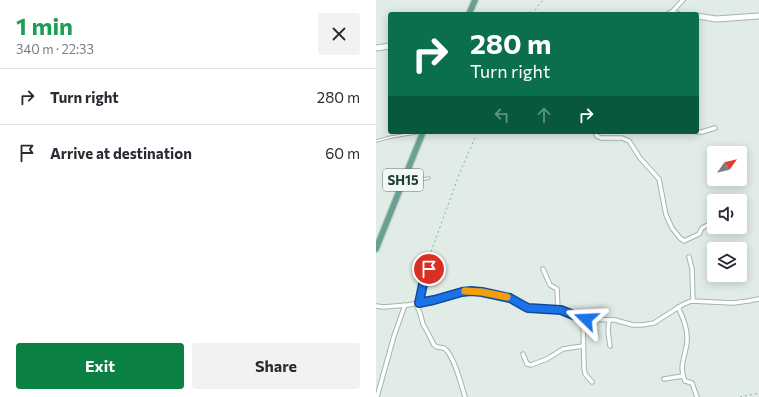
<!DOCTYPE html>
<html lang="en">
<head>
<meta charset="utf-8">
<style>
	:root { --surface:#fff; --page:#f2f2f3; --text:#2b2b33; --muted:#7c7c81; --line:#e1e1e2; --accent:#0b8043 }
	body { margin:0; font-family:Commissioner,sans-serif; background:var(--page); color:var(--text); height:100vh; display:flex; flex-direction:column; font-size:15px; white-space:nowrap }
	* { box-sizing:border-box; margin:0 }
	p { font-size:13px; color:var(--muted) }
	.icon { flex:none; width:22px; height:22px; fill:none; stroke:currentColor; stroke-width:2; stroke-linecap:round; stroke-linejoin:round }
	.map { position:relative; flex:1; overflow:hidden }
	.side { display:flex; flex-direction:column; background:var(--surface); width:376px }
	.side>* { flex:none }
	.banner { position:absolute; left:12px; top:12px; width:311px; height:122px; border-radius:4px; box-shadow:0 2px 10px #0003; background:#0b6e4f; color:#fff; overflow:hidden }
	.needle { width:26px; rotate:56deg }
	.controls { position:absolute; left:331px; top:146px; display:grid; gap:8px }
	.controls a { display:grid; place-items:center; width:40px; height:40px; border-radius:4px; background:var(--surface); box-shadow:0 2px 10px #0003; font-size:20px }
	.pin { position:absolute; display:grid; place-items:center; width:34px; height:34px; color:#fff; margin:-17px; border:2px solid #fff; border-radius:50%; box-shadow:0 1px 4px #0007 }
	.me { position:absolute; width:44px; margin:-22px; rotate:291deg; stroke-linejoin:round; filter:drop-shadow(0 0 3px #0008) }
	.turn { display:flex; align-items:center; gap:14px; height:84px; padding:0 16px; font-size:18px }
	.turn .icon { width:52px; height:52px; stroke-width:2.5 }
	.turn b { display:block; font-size:28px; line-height:34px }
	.lanes { display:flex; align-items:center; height:38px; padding:0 16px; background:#0003; justify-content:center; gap:20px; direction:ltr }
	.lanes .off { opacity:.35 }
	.round { display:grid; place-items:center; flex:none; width:42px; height:42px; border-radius:4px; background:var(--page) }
	.overview { display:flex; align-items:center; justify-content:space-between; height:68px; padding:0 16px }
	h1 { font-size:24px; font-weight:700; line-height:30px; color:#1e9e55 }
	.primary-button { display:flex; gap:8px; margin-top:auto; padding:8px 16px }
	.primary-button a { flex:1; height:46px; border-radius:4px; background:var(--accent); color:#fff; font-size:16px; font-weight:700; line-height:46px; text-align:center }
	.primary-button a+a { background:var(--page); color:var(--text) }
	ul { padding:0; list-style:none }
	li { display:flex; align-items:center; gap:12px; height:56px; padding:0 16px; border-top:1px solid var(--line) }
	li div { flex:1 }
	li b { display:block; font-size:15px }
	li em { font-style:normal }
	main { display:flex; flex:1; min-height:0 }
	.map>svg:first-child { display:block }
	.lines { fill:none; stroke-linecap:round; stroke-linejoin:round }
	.lane-casing { stroke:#a4b4ae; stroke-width:3.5 }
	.street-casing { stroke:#a4b4ae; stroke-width:5.5 }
	.secondary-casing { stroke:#9fb8b0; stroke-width:7 }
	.primary-casing { stroke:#c1c9c7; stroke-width:8 }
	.path { stroke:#81b0a2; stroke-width:1; stroke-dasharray:2 3; stroke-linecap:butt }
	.lane { stroke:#fff; stroke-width:1.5 }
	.street { stroke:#fff; stroke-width:3.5 }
	.secondary { stroke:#fff; stroke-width:5 }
	.primary { stroke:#65a294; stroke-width:5.5 }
	.route-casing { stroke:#114b97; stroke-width:10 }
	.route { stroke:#1a73e8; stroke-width:7 }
	.slow { stroke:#f59e0b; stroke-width:7 }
	.labels { text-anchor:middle; stroke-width:3.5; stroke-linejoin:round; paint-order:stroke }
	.shield { fill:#f2f8f5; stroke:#60756f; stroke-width:1 }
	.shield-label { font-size:13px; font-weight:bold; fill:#213d36 }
</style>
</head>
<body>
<main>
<section class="side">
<div class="overview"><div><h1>1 min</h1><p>340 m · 22:33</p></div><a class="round"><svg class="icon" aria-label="close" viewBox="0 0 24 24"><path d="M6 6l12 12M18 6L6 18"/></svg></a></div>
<ul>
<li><svg class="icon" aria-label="right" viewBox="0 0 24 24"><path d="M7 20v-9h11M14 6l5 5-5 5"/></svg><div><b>Turn right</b></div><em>280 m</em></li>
<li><svg class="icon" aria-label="arrive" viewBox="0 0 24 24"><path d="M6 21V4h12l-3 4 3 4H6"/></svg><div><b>Arrive at destination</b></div><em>60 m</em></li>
</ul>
<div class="primary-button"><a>Exit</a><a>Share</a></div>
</section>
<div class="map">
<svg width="383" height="397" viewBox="0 0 383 397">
	<rect width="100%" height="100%" fill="#e1ece7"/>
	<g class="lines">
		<defs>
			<g id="lane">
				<path d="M0 141 15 137 45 132"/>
				<path d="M29 181 35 182 53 178"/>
			</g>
			<g id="street">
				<path d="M295 13 307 0"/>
				<path d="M219 132 221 136 225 138H246L253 141 255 144 264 158 283 179 290 215 296 228 304 238 308 241 323 234 326 228 338 222"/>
				<path d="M321 132H326L339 128"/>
				<path d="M364 210 367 209"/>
				<path d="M313 257 316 269 317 301"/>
				<path d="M167 269 174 285 181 289 182 310"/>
				<path d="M43 303 50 271 64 267"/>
				<path d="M40 304 44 313 47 324 54 337 58 345 61 347 68 348C78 355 85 384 89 397"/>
				<path d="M0 306 7 307 32 305 58 300 91 291 106 292 133 298 148 306 152 308 185 310 207 319 239 320 257 325H266L278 323 306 305 315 301 357 303 372 301 383 299"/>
				<path d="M302 307C307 318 312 329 311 341 310 356 302 366 309 381L316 383 321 397"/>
				<path d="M207 319 208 368 209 374 216 382"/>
				<path d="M233 320 232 331 234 346"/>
				<path d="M147 354 151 364 155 365 171 359 187 349 207 346"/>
				<path d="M288 379 307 376"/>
				<path d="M1 397 18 336 29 305"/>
			</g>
			<g id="secondary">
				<path d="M293 14 295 13 301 14"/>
				<path d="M321 16 340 19 383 16"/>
				<path d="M0 48 14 46"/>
			</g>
			<g id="primary">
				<path d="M93 14 99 0"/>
				<path d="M0 249 47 132"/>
			</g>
		</defs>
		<use href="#lane" class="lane-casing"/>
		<use href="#street" class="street-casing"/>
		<use href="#secondary" class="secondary-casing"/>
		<use href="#primary" class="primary-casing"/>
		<g class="path">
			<path d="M156 14 167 0"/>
			<path d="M51 266 52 260 84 172 99 138"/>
			<path d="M364 397 383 393"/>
		</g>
		<use href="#lane" class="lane"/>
		<use href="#street" class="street"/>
		<use href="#secondary" class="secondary"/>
		<use href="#primary" class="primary"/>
	</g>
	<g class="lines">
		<defs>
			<path id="route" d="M53 269 50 270 43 303 58 300 86 292 95 291 106 292 134 298 148 306 152 308 185 310 207 319H210"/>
		</defs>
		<use href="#route" class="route-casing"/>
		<use href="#route" class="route"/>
		<path class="slow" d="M89 291 106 292 131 297"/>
	</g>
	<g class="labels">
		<rect class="shield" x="7" y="169" width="40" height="22" rx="3"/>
		<g class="shield-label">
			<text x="27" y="185">SH15</text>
		</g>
	</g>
</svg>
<div class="controls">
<a><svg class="needle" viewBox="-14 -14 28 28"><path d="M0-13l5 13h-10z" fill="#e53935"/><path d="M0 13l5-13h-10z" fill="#7c7c81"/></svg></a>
<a><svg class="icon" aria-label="sound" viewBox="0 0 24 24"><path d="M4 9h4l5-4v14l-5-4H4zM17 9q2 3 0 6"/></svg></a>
<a><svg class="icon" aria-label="layers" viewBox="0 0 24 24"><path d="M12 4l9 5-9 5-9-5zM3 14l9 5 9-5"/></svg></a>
</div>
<div class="pin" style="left:53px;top:269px;background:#d93025"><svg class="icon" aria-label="arrive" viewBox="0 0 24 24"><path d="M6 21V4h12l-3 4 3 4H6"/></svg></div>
<svg class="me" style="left:210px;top:319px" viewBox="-20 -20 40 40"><path d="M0-17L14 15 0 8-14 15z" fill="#1a73e8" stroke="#fff" stroke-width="4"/></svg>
<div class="banner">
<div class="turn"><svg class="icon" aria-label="right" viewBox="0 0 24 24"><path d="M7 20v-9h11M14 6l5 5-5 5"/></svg><div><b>280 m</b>Turn right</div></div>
<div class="lanes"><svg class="icon off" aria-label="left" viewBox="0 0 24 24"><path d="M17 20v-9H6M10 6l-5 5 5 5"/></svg><svg class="icon off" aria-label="ahead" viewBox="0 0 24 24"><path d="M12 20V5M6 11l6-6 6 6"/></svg><svg class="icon" aria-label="right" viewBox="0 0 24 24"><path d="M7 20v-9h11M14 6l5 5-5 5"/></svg></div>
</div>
</div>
</main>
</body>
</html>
